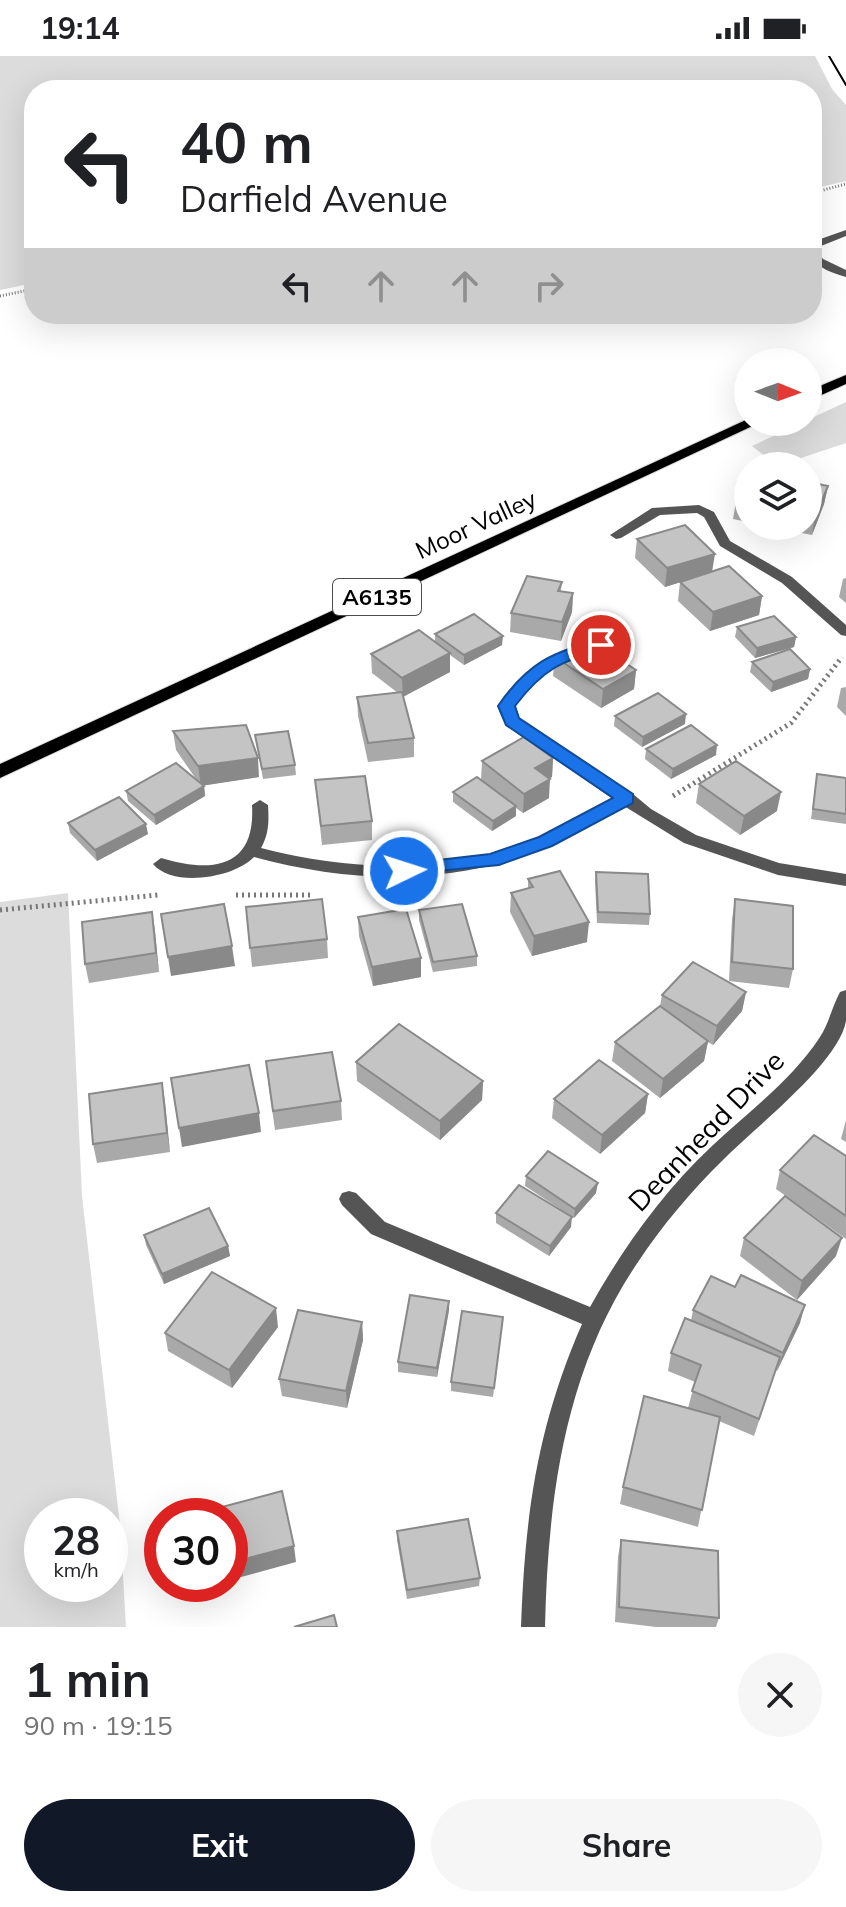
<!DOCTYPE html>
<html lang="en">
<head>
<meta charset="utf-8">
<style>
	:root { --surface:#fff; --page:#f6f6f6; --text:#202124; --muted:#757577; --accent:#111827 }
	body { margin:0; font-family:Mulish,sans-serif; background:var(--page); color:var(--text); height:100vh; display:flex; flex-direction:column; font-size:30px; white-space:nowrap }
	* { box-sizing:border-box; margin:0 }
	p { font-size:26px; color:var(--muted) }
	.icon { flex:none; width:44px; height:44px; fill:none; stroke:currentColor; stroke-width:2; stroke-linecap:round; stroke-linejoin:round }
	.map { position:relative; height:1571px; overflow:hidden }
	.drawer { display:flex; flex-direction:column; background:var(--surface); flex:1 }
	.drawer>* { flex:none }
	.guide { position:absolute; left:24px; top:24px; width:798px; height:244px; border-radius:32px; box-shadow:0 8px 32px #0002; background:#fff; color:var(--text); overflow:hidden }
	.needle { width:52px; rotate:91deg }
	.tools { position:absolute; left:734px; top:292px; display:grid; gap:16px }
	.tools a { display:grid; place-items:center; width:88px; height:88px; border-radius:50%; background:var(--surface); box-shadow:0 8px 32px #0002; font-size:40px }
	.speed { position:absolute; left:24px; top:1442px; display:flex; gap:16px; font-size:40px; font-weight:700; text-align:center }
	.speed>* { display:grid; place-content:center; width:104px; height:104px; border-radius:50%; background:var(--surface); box-shadow:0 8px 32px #0002; line-height:1 }
	.speed small { font-size:20px; font-weight:400 }
	.speed .limit { border:12px solid #d22; background:#fff; color:#111 }
	.pin { position:absolute; display:grid; place-items:center; width:68px; height:68px; color:#fff; margin:-34px; border:4px solid #fff; border-radius:50%; box-shadow:0 2px 8px #0007 }
	.me { position:absolute; width:88px; margin:-44px; rotate:86deg; stroke-linejoin:round; filter:drop-shadow(0 0 6px #0008) }
	.turn { display:flex; align-items:center; gap:28px; height:168px; padding:0 24px; font-size:36px }
	.turn .icon { width:104px; height:104px; stroke-width:2.5 }
	.turn b { display:block; font-size:56px; line-height:68px }
	.lanes { display:flex; align-items:center; height:76px; padding:0 24px; background:#0003; justify-content:center; gap:40px; direction:ltr }
	.lanes .off { opacity:.35 }
	.round { display:grid; place-items:center; flex:none; width:84px; height:84px; border-radius:42px; background:var(--page) }
	.overview { display:flex; align-items:center; justify-content:space-between; height:136px; padding:0 24px }
	h1 { font-size:48px; font-weight:700; line-height:60px }
	.cta { display:flex; gap:16px; margin-top:auto; padding:16px 24px }
	.cta a { flex:1; height:92px; border-radius:48px; background:var(--accent); color:#fff; font-size:32px; font-weight:700; line-height:92px; text-align:center }
	.cta a+a { background:var(--page); color:var(--text) }
	.status { display:flex; justify-content:space-between; align-items:center; height:56px; padding:0 40px; background:var(--surface); direction:ltr }
	.status svg { height:22px; fill:currentColor }
	.map>svg:first-child { display:block }
	.green { fill:#dcdcdc; fill-rule:evenodd }
	.lines { fill:none; stroke-linecap:round; stroke-linejoin:round }
	.primary-casing { stroke:#dbdbdb; stroke-width:2 }
	.path-far1 { stroke:#777; stroke-width:3; stroke-dasharray:1 2; stroke-linecap:butt }
	.path { stroke:#777; stroke-width:5; stroke-dasharray:2 4; stroke-linecap:butt }
	.lane { fill:#555; fill-rule:evenodd }
	.street { fill:#555; fill-rule:evenodd }
	.primary { fill:#000; fill-rule:evenodd }
	.tram { stroke:#000; stroke-width:2 }
	.wall { fill:#a9a9a9 }
	.shaded-wall { fill:#898989 }
	.building { fill:#c4c4c4; stroke:#898989; stroke-width:2 }
	.route { fill:#1a73e8; stroke:#114b97; stroke-width:2 }
	.labels { text-anchor:middle; stroke-width:6; stroke-linejoin:round; paint-order:stroke }
	.shield { fill:#fff; stroke:#4c4c4c; stroke-width:2 }
	.shield-label { font-size:22px; font-weight:bold; fill:#000 }
	.street-label { font-size:24px; fill:#000; stroke:#fff }
	.near-street-label { font-size:28px; fill:#000; stroke:#fff }
</style>
</head>
<body>
<div class="status"><b>19:14</b><svg viewBox="0 0 49 12"><path d="M0 12V9h3v3zM5 12V6h3v6zM10 12V3h3v9zM15 12V0h3v12zM26 1h20v11H26zM47 4h2v5h-2z"/></svg></div>
<div class="map">
<svg width="846" height="1571" viewBox="0 0 846 1571">
	<rect width="100%" height="100%" fill="#fff"/>
	<g class="green">
		<path d="M0 0H815L832 33 846 49V125L812 133V34H34V227L0 234Z"/>
		<path d="M846 346V387L777 410 752 390Z"/>
		<path d="M68 837 82 1140 120 1469 126 1571H0V846ZM110 1460V1528H42V1460Z"/>
	</g>
	<g class="lines">
		<defs>
			<g id="primary">
				<path d="M846 319V328L808 345V335Z"/>
				<path d="M748 363V366H761L0 722V708Z"/>
			</g>
		</defs>
		<use href="#primary" class="primary-casing"/>
		<g class="path-far1">
			<path d="M812 137 846 128"/>
			<path d="M0 240 34 233"/>
		</g>
		<g class="path">
			<path d="M673 740 791 667 842 601"/>
			<path d="M236 839H314"/>
			<path d="M0 854 158 839"/>
		</g>
		<g class="lane">
			<path d="M846 174V180L816 192 823 203 846 214V221C824 214 812 211 812 186Z"/>
			<path d="M601 585 608 589 606 592C583 598 559 605 540 621 532 627 526 638 516 642L509 637C532 606 565 594 601 585Z"/>
		</g>
		<g class="street">
			<path d="M699 449 714 456 730 485 792 521 846 569V580L841 579 782 527 720 490 704 461 697 457 660 459 621 482 616 483 610 479 652 452Z"/>
			<path d="M516 632 523 637 514 650 519 663 633 738 651 753 696 779 779 807 846 818V830L778 819 684 787 624 750C600 764 575 780 549 791 453 830 353 828 254 801 234 822 173 832 153 808L161 802C211 817 256 813 252 749L260 744 268 749C269 765 269 778 261 792 352 816 450 818 538 783 564 772 589 757 613 743L507 668 500 650 511 634Z"/>
			<path d="M846 934C846 944 846 955 846 965 839 1007 753 1073 723 1104 691 1135 662 1170 638 1206 564 1315 548 1443 545 1571H521C525 1459 537 1371 582 1268L371 1178 342 1149 339 1143 342 1137 349 1135 356 1137 385 1166 590 1251C623 1192 662 1137 712 1090 749 1055 792 1024 820 981 829 967 832 951 840 936Z"/>
		</g>
		<use href="#primary" class="primary"/>
		<path class="tram" d="M829 0 846 29"/>
	</g>
	<g class="wall">
		<path d="M748 418V466L733 463 736 445Z"/>
		<path d="M808 426 828 430 824 448 812 479 767 470H808Z"/>
		<path d="M637 483 713 516 762 540 759 559 710 575 678 545 680 526 691 523 665 531 635 502Z"/>
		<path d="M846 522V547L839 541 843 523Z"/>
		<path d="M562 526 561 535 573 537 572 556 561 585 510 576 511 557Z"/>
		<path d="M737 571 796 581 794 591 755 602 735 581Z"/>
		<path d="M435 578 502 589 464 609 450 599V616L403 640 414 682V701L368 706 358 660 357 641 398 637 372 617 371 598 435 586Z"/>
		<path d="M555 601 636 614 634 633 601 652 553 620Z"/>
		<path d="M752 606 810 613 808 623 771 636 750 616Z"/>
		<path d="M846 631V660L837 651 841 632Z"/>
		<path d="M615 660 685 668 642 691 614 670Z"/>
		<path d="M173 675 259 721 204 729 205 740 156 769 128 745 126 735 196 723 176 694Z"/>
		<path d="M255 679 295 709 296 719 263 723Z"/>
		<path d="M646 693 716 699 671 723 645 703Z"/>
		<path d="M553 702 552 721 549 722V742L523 757 516 752V760L492 775 453 746V736L481 724 482 705Z"/>
		<path d="M817 718 846 722V768L811 763Z"/>
		<path d="M315 724 372 765V784L322 789Z"/>
		<path d="M699 728 777 755 740 779 696 747Z"/>
		<path d="M68 767 148 778 97 805 70 777Z"/>
		<path d="M596 816 650 858 649 869 597 867 595 826Z"/>
		<path d="M528 823 587 886 532 900 510 856 511 837 528 833Z"/>
		<path d="M735 843 793 913 789 932 729 925 732 863Z"/>
		<path d="M246 851 327 883 328 902 252 911Z"/>
		<path d="M419 854 477 900V910L433 916 419 864Z"/>
		<path d="M152 856 159 916 89 927 85 908Z"/>
		<path d="M358 861 421 921 373 930 359 880Z"/>
		<path d="M746 936 742 955 713 989 708 986 704 1005 660 1042 612 1005 615 986 660 950 662 939Z"/>
		<path d="M356 1006 483 1025 482 1044 440 1084 357 1025Z"/>
		<path d="M268 1024 341 1045 342 1064 275 1074Z"/>
		<path d="M162 1027 170 1096 97 1107 93 1088Z"/>
		<path d="M648 1038 645 1057 600 1098 552 1062 554 1043Z"/>
		<path d="M846 1064V1086L841 1083Z"/>
		<path d="M846 1100V1183L776 1133 780 1114Z"/>
		<path d="M526 1120 596 1137 574 1162 525 1130Z"/>
		<path d="M496 1157 571 1171 549 1200 496 1167Z"/>
		<path d="M144 1179 228 1190 230 1200 164 1228 146 1189Z"/>
		<path d="M744 1182 836 1200 797 1244 740 1200Z"/>
		<path d="M449 1245V1254L437 1321 398 1316V1306Z"/>
		<path d="M693 1254 800 1267 777 1315 776 1314 754 1380 719 1365 698 1471 620 1448 623 1431 688 1352 695 1326 668 1315 671 1297 691 1265Z"/>
		<path d="M503 1261 493 1341 451 1335V1326Z"/>
		<path d="M362 1266 363 1284 347 1352 282 1340 279 1323Z"/>
		<path d="M278 1271 232 1332 168 1295 165 1277Z"/>
		<path d="M397 1475 480 1522 479 1530 407 1543 397 1484Z"/>
		<path d="M621 1484 719 1562 716 1571H656L615 1566 618 1501Z"/>
	</g>
	<g class="shaded-wall">
		<path d="M828 430 824 448 812 479 815 461Z"/>
		<path d="M715 498 712 516 665 531 667 512Z"/>
		<path d="M573 537 572 556 561 585 562 566Z"/>
		<path d="M762 540 759 559 710 575 713 556Z"/>
		<path d="M503 580 502 589 464 609V599Z"/>
		<path d="M796 581 794 591 755 602 757 592Z"/>
		<path d="M450 597V616L403 641 402 622Z"/>
		<path d="M810 613 808 623 771 636 773 626Z"/>
		<path d="M636 614 634 633 601 652 603 633Z"/>
		<path d="M686 658 685 668 642 691 643 681Z"/>
		<path d="M717 689 716 699 671 723 673 713Z"/>
		<path d="M258 702 259 721 201 730 198 710Z"/>
		<path d="M553 702 552 721 534 731 535 712Z"/>
		<path d="M550 723 549 742 523 757 524 738Z"/>
		<path d="M204 730 205 740 156 769 154 759Z"/>
		<path d="M781 736 777 755 740 779 744 760Z"/>
		<path d="M516 750V760L492 775 493 765Z"/>
		<path d="M146 768 148 778 97 805 95 794Z"/>
		<path d="M152 856 155 875 159 916 156 897Z"/>
		<path d="M589 866 587 886 532 900 534 880Z"/>
		<path d="M232 890 235 910 171 920 168 901Z"/>
		<path d="M421 902V921L373 930 372 911Z"/>
		<path d="M746 936 742 955 713 989 717 970Z"/>
		<path d="M708 985 704 1005 660 1042 663 1023Z"/>
		<path d="M483 1025 482 1044 440 1084V1065Z"/>
		<path d="M162 1027 165 1046 170 1096 167 1077Z"/>
		<path d="M648 1038 645 1057 600 1098 602 1079Z"/>
		<path d="M259 1057 261 1076 182 1091 179 1072Z"/>
		<path d="M598 1127 596 1137 574 1162 575 1153Z"/>
		<path d="M572 1161 571 1171 549 1200 550 1190Z"/>
		<path d="M842 1182 836 1200 797 1244 802 1225Z"/>
		<path d="M228 1190 230 1200 164 1228 162 1218Z"/>
		<path d="M449 1245V1254L437 1321V1312Z"/>
		<path d="M805 1249 800 1267 777 1315 783 1297Z"/>
		<path d="M276 1252 278 1271 232 1332 229 1314Z"/>
		<path d="M362 1266 363 1284 347 1352 346 1335Z"/>
		<path d="M294 1490 296 1506 230 1524V1507Z"/>
		<path d="M177 1528H217L179 1539Z"/>
	</g>
	<g class="building">
		<path d="M748 418V447L736 445Z"/>
		<path d="M808 426 828 430 815 461 808 460Z"/>
		<path d="M685 469 715 498 667 512 637 483Z"/>
		<path d="M729 510 762 540 713 556 680 526Z"/>
		<path d="M527 520 562 526 558 535 573 537 562 566 511 557Z"/>
		<path d="M474 558 503 580 464 599 435 578Z"/>
		<path d="M774 560 796 581 757 592 737 571Z"/>
		<path d="M419 574 450 597 402 622 371 598Z"/>
		<path d="M587 583 636 614 603 633 555 601Z"/>
		<path d="M790 593 810 613 773 626 752 606Z"/>
		<path d="M402 636 414 682 368 687 357 641Z"/>
		<path d="M658 637 686 658 643 681 615 660Z"/>
		<path d="M246 669 258 702 198 710 173 675Z"/>
		<path d="M691 669 717 689 673 713 646 693Z"/>
		<path d="M288 675 295 709 262 713 255 679Z"/>
		<path d="M524 681 553 702 535 712 550 723 524 738 482 705Z"/>
		<path d="M736 705 781 736 744 760 699 728Z"/>
		<path d="M176 707 204 730 154 759 126 735Z"/>
		<path d="M817 718 846 722V758L813 753Z"/>
		<path d="M365 720 372 765 321 770 315 724Z"/>
		<path d="M477 721 516 750 493 765 453 736Z"/>
		<path d="M119 741 146 768 95 794 68 767Z"/>
		<path d="M560 815 589 866 534 880 511 837 533 831 528 823Z"/>
		<path d="M596 816 648 818 650 858 598 856Z"/>
		<path d="M322 843 327 883 250 892 246 851Z"/>
		<path d="M735 843 793 850V913L732 906Z"/>
		<path d="M224 848 232 890 168 901 161 858Z"/>
		<path d="M462 848 477 900 433 906 419 854Z"/>
		<path d="M406 853 421 902 372 911 358 861Z"/>
		<path d="M152 856 156 897 85 908 82 866Z"/>
		<path d="M693 906 746 936 717 970 662 939Z"/>
		<path d="M660 950 708 985 663 1023 615 986Z"/>
		<path d="M399 968 483 1025 440 1065 356 1006Z"/>
		<path d="M332 996 341 1045 273 1055 266 1005Z"/>
		<path d="M599 1004 648 1038 602 1079 554 1043Z"/>
		<path d="M249 1009 259 1057 179 1072 171 1022Z"/>
		<path d="M162 1027 167 1077 93 1088 89 1038Z"/>
		<path d="M814 1079 846 1100V1160L780 1114Z"/>
		<path d="M548 1095 598 1127 575 1153 526 1120Z"/>
		<path d="M519 1129 572 1161 550 1190 496 1157Z"/>
		<path d="M785 1140 842 1182 802 1225 744 1182Z"/>
		<path d="M209 1152 228 1190 162 1218 144 1179Z"/>
		<path d="M212 1216 276 1252 229 1314 165 1277Z"/>
		<path d="M741 1219 805 1249 783 1297 693 1254 711 1220 735 1231Z"/>
		<path d="M410 1239 449 1245 437 1312 398 1306Z"/>
		<path d="M298 1254 362 1266 346 1335 279 1323Z"/>
		<path d="M462 1255 503 1261 494 1332 451 1326Z"/>
		<path d="M685 1262 780 1301 759 1363 692 1335 701 1309 671 1297Z"/>
		<path d="M644 1340 720 1361 702 1454 623 1431Z"/>
		<path d="M282 1435 294 1490 230 1507V1460H188Z"/>
		<path d="M468 1463 480 1522 407 1534 397 1475Z"/>
		<path d="M621 1484 718 1495 719 1562 619 1551Z"/>
		<path d="M334 1559 337 1571H294Z"/>
	</g>
	<path class="route" d="M601 584 609 589 607 593C562 604 543 613 515 650L519 662 633 738V747L552 790 499 809 397 819 395 815 404 808 490 798 539 781 613 742 506 669 498 650C527 608 552 595 601 584Z"/>
	<g class="labels">
		<rect class="shield" x="333" y="523" width="88" height="36" rx="6"/>
		<g class="shield-label">
			<text x="377" y="549">A6135</text>
		</g>
		<g class="street-label">
			<text transform="translate(476 469) rotate(-25)" y="8">Moor Valley</text>
		</g>
		<g class="near-street-label">
			<text transform="translate(706 1075) rotate(-46)" y="10">Deanhead Drive</text>
		</g>
	</g>
</svg>
<div class="tools">
<a><svg class="needle" viewBox="-14 -14 28 28"><path d="M0-13l5 13h-10z" fill="#e53935"/><path d="M0 13l5-13h-10z" fill="#757577"/></svg></a>
<a><svg class="icon" aria-label="layers" viewBox="0 0 24 24"><path d="M12 4l9 5-9 5-9-5zM3 14l9 5 9-5"/></svg></a>
</div>
<div class="speed"><div>28<small>km/h</small></div><div class="limit">30</div></div>
<div class="pin" style="left:601px;top:589px;background:#d93025"><svg class="icon" aria-label="arrive" viewBox="0 0 24 24"><path d="M6 21V4h12l-3 4 3 4H6"/></svg></div>
<svg class="me" style="left:404px;top:815px" viewBox="-20 -20 40 40"><circle r="17" fill="#1a73e8" stroke="#fff" stroke-width="3"/><path d="M0-11L8 9 0 5-8 9z" fill="#fff"/></svg>
<div class="guide">
<div class="turn"><svg class="icon" aria-label="left" viewBox="0 0 24 24"><path d="M17 20v-9H6M10 6l-5 5 5 5"/></svg><div><b>40 m</b>Darfield Avenue</div></div>
<div class="lanes"><svg class="icon" aria-label="left" viewBox="0 0 24 24"><path d="M17 20v-9H6M10 6l-5 5 5 5"/></svg><svg class="icon off" aria-label="ahead" viewBox="0 0 24 24"><path d="M12 20V5M6 11l6-6 6 6"/></svg><svg class="icon off" aria-label="ahead" viewBox="0 0 24 24"><path d="M12 20V5M6 11l6-6 6 6"/></svg><svg class="icon off" aria-label="right" viewBox="0 0 24 24"><path d="M7 20v-9h11M14 6l5 5-5 5"/></svg></div>
</div>
</div>
<section class="drawer">
<div class="overview"><div><h1>1 min</h1><p>90 m · 19:15</p></div><a class="round"><svg class="icon" aria-label="close" viewBox="0 0 24 24"><path d="M6 6l12 12M18 6L6 18"/></svg></a></div>
<div class="cta"><a>Exit</a><a>Share</a></div>
</section>
</body>
</html>
